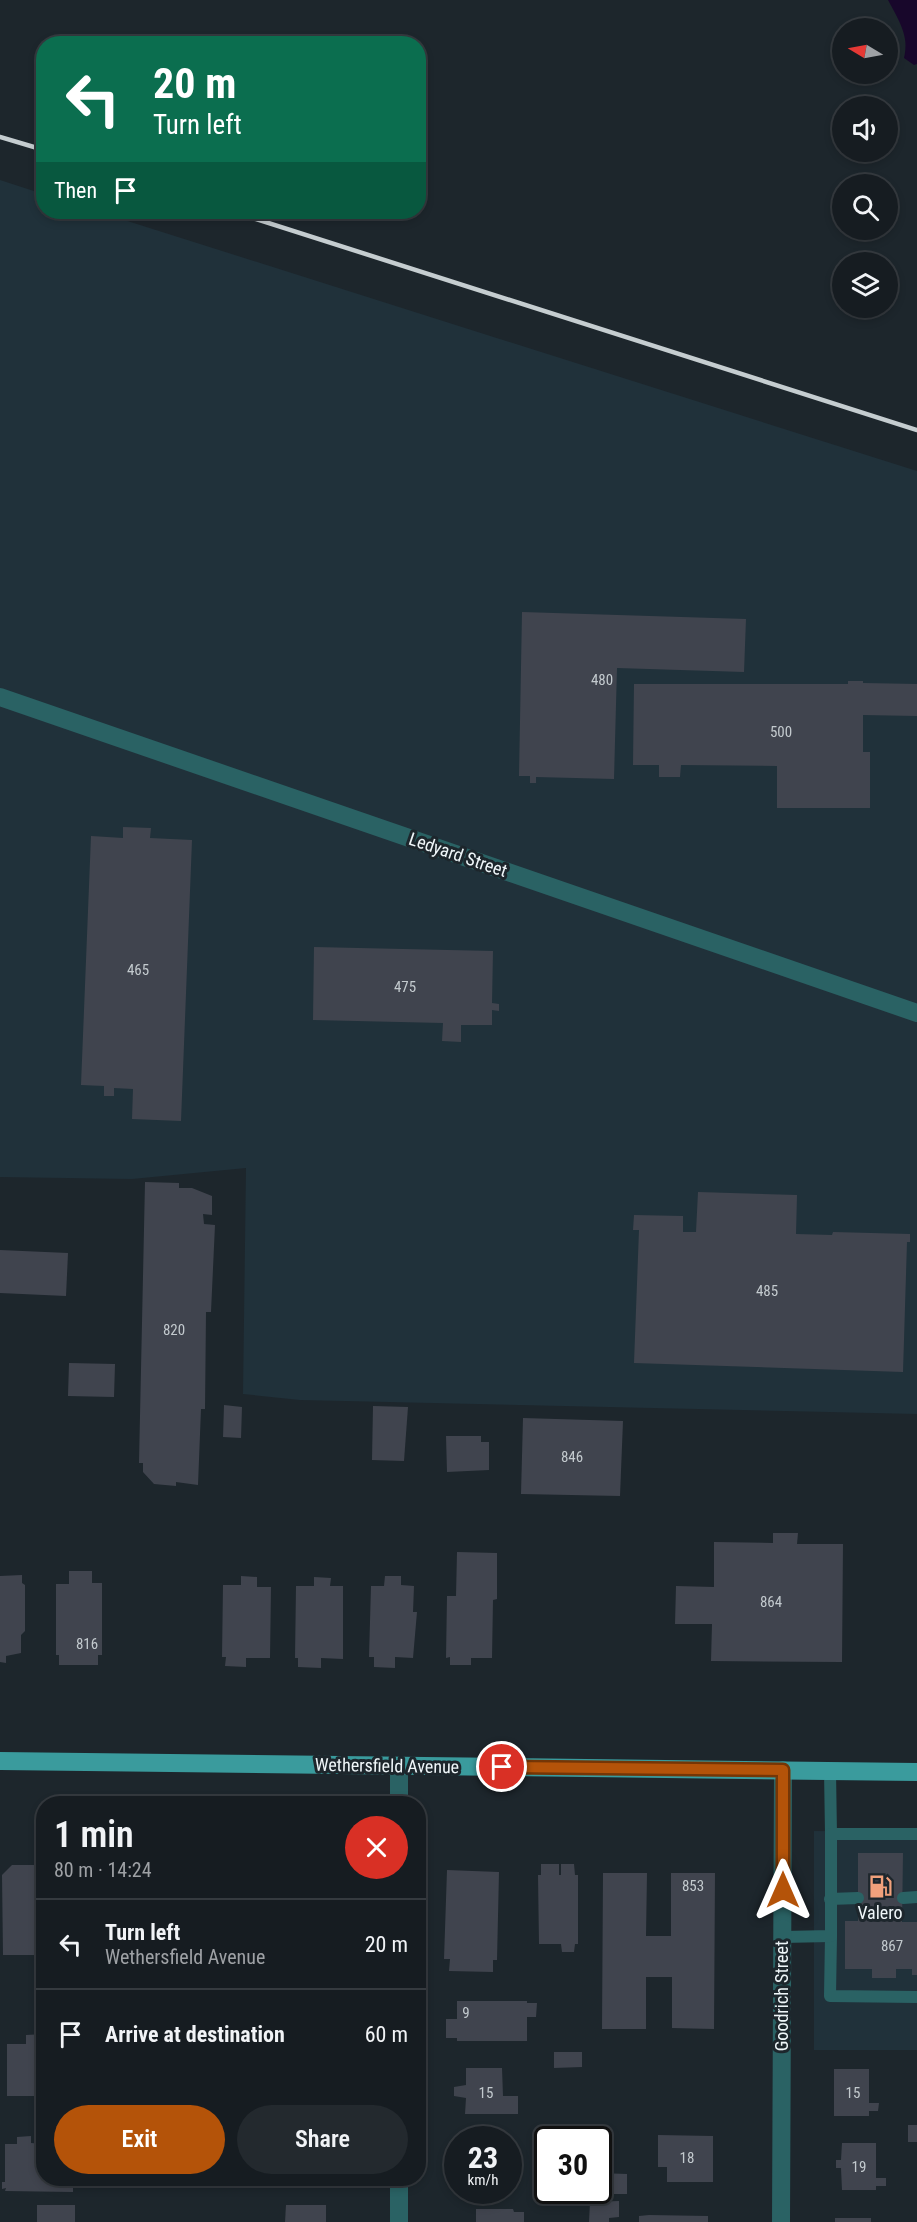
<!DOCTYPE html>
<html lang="en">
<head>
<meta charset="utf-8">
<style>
	:root { --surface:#161c21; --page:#23292e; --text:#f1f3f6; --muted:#9ea1a5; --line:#353a3f; --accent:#b45309 }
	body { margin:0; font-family:"Roboto Condensed",sans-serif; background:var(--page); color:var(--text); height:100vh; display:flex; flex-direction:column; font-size:22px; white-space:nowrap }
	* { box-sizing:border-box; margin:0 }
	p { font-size:20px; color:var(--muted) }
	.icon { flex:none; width:33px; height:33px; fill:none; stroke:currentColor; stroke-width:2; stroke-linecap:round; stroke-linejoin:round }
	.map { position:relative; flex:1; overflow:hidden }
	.details { position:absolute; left:36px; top:1796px; width:390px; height:390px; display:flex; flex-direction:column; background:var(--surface); border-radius:24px; box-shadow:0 3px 9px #0003,0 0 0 2px var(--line) }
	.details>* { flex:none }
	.hud { position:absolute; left:36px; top:36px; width:390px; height:183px; border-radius:24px; box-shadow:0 3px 9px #0003,0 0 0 2px var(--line); background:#0b6e4f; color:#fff; overflow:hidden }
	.needle { width:39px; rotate:280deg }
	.controls { position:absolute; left:832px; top:18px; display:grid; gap:12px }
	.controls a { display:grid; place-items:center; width:66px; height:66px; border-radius:50%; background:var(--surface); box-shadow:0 3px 9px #0003,0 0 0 2px var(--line); font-size:30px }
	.speed { position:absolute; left:444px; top:2126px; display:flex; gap:12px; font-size:30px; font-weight:700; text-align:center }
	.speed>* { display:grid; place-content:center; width:78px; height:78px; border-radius:50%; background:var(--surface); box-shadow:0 3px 9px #0003,0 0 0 2px var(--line); line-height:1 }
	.speed small { font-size:15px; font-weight:400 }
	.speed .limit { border:3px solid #111; border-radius:9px; background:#fff; color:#111 }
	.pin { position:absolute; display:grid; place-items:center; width:51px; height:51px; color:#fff; margin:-26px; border:3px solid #fff; border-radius:50%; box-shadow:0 2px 6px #0007 }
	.me { position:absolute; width:66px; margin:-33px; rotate:0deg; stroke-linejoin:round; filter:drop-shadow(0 0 4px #0008) }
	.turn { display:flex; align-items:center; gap:21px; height:126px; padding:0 18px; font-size:27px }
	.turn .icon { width:78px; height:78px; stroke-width:2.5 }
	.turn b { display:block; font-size:42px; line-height:51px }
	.then { display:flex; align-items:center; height:57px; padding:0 18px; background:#0003; gap:12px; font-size:22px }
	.round { display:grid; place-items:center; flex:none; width:63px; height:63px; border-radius:32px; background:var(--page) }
	.headline { display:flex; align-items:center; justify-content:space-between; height:102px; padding:0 18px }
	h1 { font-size:36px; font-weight:600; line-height:45px }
	.action { display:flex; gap:12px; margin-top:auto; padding:12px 18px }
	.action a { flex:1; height:69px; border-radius:36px; background:var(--accent); color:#fff; font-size:24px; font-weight:600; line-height:69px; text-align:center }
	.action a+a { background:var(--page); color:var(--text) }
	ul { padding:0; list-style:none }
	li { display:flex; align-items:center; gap:18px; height:90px; padding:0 18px; border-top:2px solid var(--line) }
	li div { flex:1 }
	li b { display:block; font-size:22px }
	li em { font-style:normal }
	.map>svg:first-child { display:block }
	.built { fill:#20313a }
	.water { fill:#18072b }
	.building { fill:#40444e }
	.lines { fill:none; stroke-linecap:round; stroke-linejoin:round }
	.lane { stroke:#2a6264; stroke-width:12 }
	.street { stroke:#2a6264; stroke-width:18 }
	.primary { stroke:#3a9b9d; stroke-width:18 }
	.rail { stroke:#c5cdd0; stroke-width:4.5 }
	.route-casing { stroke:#753606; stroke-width:15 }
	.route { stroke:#b45309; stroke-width:10 }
	.labels { text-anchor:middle; stroke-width:6; stroke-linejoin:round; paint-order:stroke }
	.number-label { font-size:15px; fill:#c3cace }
	.street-label { font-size:18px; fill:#eff6f9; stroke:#1d262c }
	.poi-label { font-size:18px; fill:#eff6f9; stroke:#1d262c }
</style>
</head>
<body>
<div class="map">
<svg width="917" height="2222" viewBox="0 0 917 2222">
	<rect width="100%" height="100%" fill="#1d262c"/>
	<g class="built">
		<path d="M0 180 43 194 44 212H99L917 471V1414L300 1400 243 1394 246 1168 132 1179 0 1177Z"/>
		<path d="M814 1831 917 1832V2050H814Z"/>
	</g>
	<path class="water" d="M888 0H917V64L914 65 904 58C910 36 898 19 888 0Z"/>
	<g class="building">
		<path d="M522 612 746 619 744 672 617 668 614 779 536 777V783H530V776H519Z"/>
		<path d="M848 681H863V683L917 684V716L863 715V752H870V808H777V766L681 765 680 777H659V765H633L634 684H848Z"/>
		<path d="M123 827 151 828 150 838 192 840 181 1121 132 1119 133 1089 114 1088V1096H104V1086L81 1085 91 836 123 838Z"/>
		<path d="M314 947 493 951 492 1003 499 1004V1011L492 1010V1025H461V1042L442 1041 443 1023 313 1020Z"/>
		<path d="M145 1182 179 1183V1188H192L212 1196V1215L203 1214 204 1224 215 1225 211 1312H206L205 1409H201L198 1485 176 1482V1486L154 1484 143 1472V1463H139Z"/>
		<path d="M698 1192 797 1195 796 1234 832 1235 833 1232 910 1234V1242H907L903 1372 634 1363 639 1230H633L634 1215 683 1216V1232H696Z"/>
		<path d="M0 1250 68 1253 66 1296 0 1293Z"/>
		<path d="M69 1363 115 1364 114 1397 68 1396Z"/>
		<path d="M224 1405 242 1407 241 1438 223 1437Z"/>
		<path d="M373 1406 408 1407 404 1461 372 1460Z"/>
		<path d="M523 1418 623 1421 620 1496 521 1494Z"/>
		<path d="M446 1436H481V1442H489V1470L447 1472Z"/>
		<path d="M773 1533H798L797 1544H843L842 1662 711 1661 712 1624H675L676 1586 714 1587V1542L773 1543Z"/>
		<path d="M457 1552 497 1553V1599L493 1600 492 1658H471V1665H450V1657L446 1658 447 1596H456Z"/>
		<path d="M69 1571H92V1583H102V1655H98V1665H59V1655H56V1584H69Z"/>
		<path d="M22 1575V1583L25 1585V1631L21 1635V1653L6 1656V1663L0 1662V1576Z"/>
		<path d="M241 1576 257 1577V1587H271L270 1658H246V1667L225 1666 226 1657H222L223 1585H241Z"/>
		<path d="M385 1576H401V1585L414 1586 413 1612H417L413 1658 395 1657V1668L374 1667V1657H369L371 1586H384Z"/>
		<path d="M314 1577 331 1578 330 1586H343V1659L321 1658V1668L298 1667V1658H295L296 1586H314Z"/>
		<path d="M858 1853H903L902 1922H917V1975H912V1969H896V1978H872V1969H845V1921H858Z"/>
		<path d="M541 1864H559V1875H561V1864H574L575 1875H578V1944H575L574 1952H562L561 1944H539L538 1875H541Z"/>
		<path d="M12 1865H44V1955H3L2 1875Z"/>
		<path d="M447 1870 499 1872 497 1960H493V1972L449 1971 450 1959H444Z"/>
		<path d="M603 1873H647L646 1936H671V1873H715L714 2029 672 2028V1977H646V2029H602Z"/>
		<rect x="39" y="1973" width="5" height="30"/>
		<path d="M457 2001H527V2003H537L536 2017H527V2041H457V2038H446V2019H457Z"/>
		<path d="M44 2034V2096H7V2044H26V2035Z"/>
		<path d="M554 2052H582V2067L554 2068Z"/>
		<path d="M466 2068H502L503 2096H518V2114H465L466 2098 454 2096V2087L466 2085Z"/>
		<path d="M834 2069H869V2103H879L878 2111H869V2116H834Z"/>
		<rect x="908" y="2125" width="9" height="17"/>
		<path d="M658 2135 713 2136V2182H667V2167H658Z"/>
		<path d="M31 2136V2143L44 2144V2178H73V2192L5 2191 6 2188 2 2189V2182H5V2144H17V2137Z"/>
		<rect x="470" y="2136" width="38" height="3"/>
		<path d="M842 2143H876V2178H886V2186H876V2190H842L841 2168H836V2160H841Z"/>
		<rect x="508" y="2162" width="12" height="17"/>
		<path d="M598 2173 627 2174V2194H593V2190H598Z"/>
		<rect x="288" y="2178" width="37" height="9"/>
		<path d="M619 2201V2217L609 2218V2222H589L590 2202Z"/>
		<rect x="37" y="2205" width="38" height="17"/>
		<path d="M286 2205H326V2222H285Z"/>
		<path d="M476 2209H513L514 2212H524V2222H476Z"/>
		<path d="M649 2215 708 2216V2222H639V2216Z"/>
		<rect x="835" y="2218" width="36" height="4"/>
	</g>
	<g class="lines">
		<g class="lane">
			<path d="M830 1771 831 1834"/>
			<path d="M903 1898 917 1897"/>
			<path d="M830 1899 858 1898"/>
			<path d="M831 1936 830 1996 917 1997"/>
			<path d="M782 1937 831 1936V1834H917"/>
		</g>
		<g class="street">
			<path d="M0 697 917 1013"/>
			<path d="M399 1766V1803"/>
			<path d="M399 2178V2222"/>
			<path d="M781 2222 783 1770"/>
		</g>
		<path class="primary" d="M0 1761 917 1772"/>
		<g class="rail">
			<path d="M0 137 44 150"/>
			<path d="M234 212 917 430"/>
		</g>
	</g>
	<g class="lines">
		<defs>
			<path id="route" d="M502 1767 783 1770V1890"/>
		</defs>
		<use href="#route" class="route-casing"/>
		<use href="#route" class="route"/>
	</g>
	<defs>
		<symbol id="fuel-bare" viewBox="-9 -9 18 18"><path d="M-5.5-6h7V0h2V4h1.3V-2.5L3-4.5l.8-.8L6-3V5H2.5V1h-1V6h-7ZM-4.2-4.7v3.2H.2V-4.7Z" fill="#f1a17c" stroke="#1d262c" stroke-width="2.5" paint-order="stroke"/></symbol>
	</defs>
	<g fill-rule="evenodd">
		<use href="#fuel-bare" x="864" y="1870" width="33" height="33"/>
	</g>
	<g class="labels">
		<g class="number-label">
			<text x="602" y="685">480</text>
			<text x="781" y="737">500</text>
			<text x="138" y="975">465</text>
			<text x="405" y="992">475</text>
			<text x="767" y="1296">485</text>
			<text x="174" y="1335">820</text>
			<text x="572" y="1462">846</text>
			<text x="771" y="1607">864</text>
			<text x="87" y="1649">816</text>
			<text x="693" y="1891">853</text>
			<text x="892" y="1951">867</text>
			<text x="466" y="2018">9</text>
			<text x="486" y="2098">15</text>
			<text x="853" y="2098">15</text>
			<text x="687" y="2163">18</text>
			<text x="859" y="2172">19</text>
		</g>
		<g class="street-label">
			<text transform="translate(458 855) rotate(19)" y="6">Ledyard Street</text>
			<text transform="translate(387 1766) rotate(1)" y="6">Wethersfield Avenue</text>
			<text transform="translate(782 1996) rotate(-90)" y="6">Goodrich Street</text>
		</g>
		<g class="poi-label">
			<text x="880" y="1919">Valero</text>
		</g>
	</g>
</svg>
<div class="controls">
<a><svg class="needle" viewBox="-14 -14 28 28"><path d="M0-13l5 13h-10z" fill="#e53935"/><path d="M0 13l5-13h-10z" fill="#9ea1a5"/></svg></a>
<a><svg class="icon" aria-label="sound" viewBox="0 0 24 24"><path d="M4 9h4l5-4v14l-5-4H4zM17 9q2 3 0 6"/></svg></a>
<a><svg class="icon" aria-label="search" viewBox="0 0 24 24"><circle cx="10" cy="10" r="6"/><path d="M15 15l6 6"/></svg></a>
<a><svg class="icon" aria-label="layers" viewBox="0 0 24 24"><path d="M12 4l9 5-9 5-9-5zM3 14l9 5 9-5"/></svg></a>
</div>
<div class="speed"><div>23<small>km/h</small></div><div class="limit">30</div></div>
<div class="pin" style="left:502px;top:1767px;background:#d93025"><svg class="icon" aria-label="arrive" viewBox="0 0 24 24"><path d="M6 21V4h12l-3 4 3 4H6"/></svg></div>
<svg class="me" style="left:783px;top:1890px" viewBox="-20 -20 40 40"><path d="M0-17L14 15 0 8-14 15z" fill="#b45309" stroke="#fff" stroke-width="4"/></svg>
<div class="hud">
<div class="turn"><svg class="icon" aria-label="left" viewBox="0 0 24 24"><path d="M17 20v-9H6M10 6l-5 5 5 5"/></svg><div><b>20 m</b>Turn left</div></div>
<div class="then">Then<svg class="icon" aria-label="arrive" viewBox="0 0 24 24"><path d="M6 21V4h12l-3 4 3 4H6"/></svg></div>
</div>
<section class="details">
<div class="headline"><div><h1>1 min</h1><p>80 m · 14:24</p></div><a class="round" style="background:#d93025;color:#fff"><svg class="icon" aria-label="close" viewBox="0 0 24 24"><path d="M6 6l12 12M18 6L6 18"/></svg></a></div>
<ul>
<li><svg class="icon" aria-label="left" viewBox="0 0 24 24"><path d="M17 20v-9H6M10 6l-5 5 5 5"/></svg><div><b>Turn left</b><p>Wethersfield Avenue</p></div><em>20 m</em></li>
<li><svg class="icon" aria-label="arrive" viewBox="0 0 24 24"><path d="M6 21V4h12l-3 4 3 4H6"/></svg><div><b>Arrive at destination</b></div><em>60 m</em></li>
</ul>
<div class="action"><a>Exit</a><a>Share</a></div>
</section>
</div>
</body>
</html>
